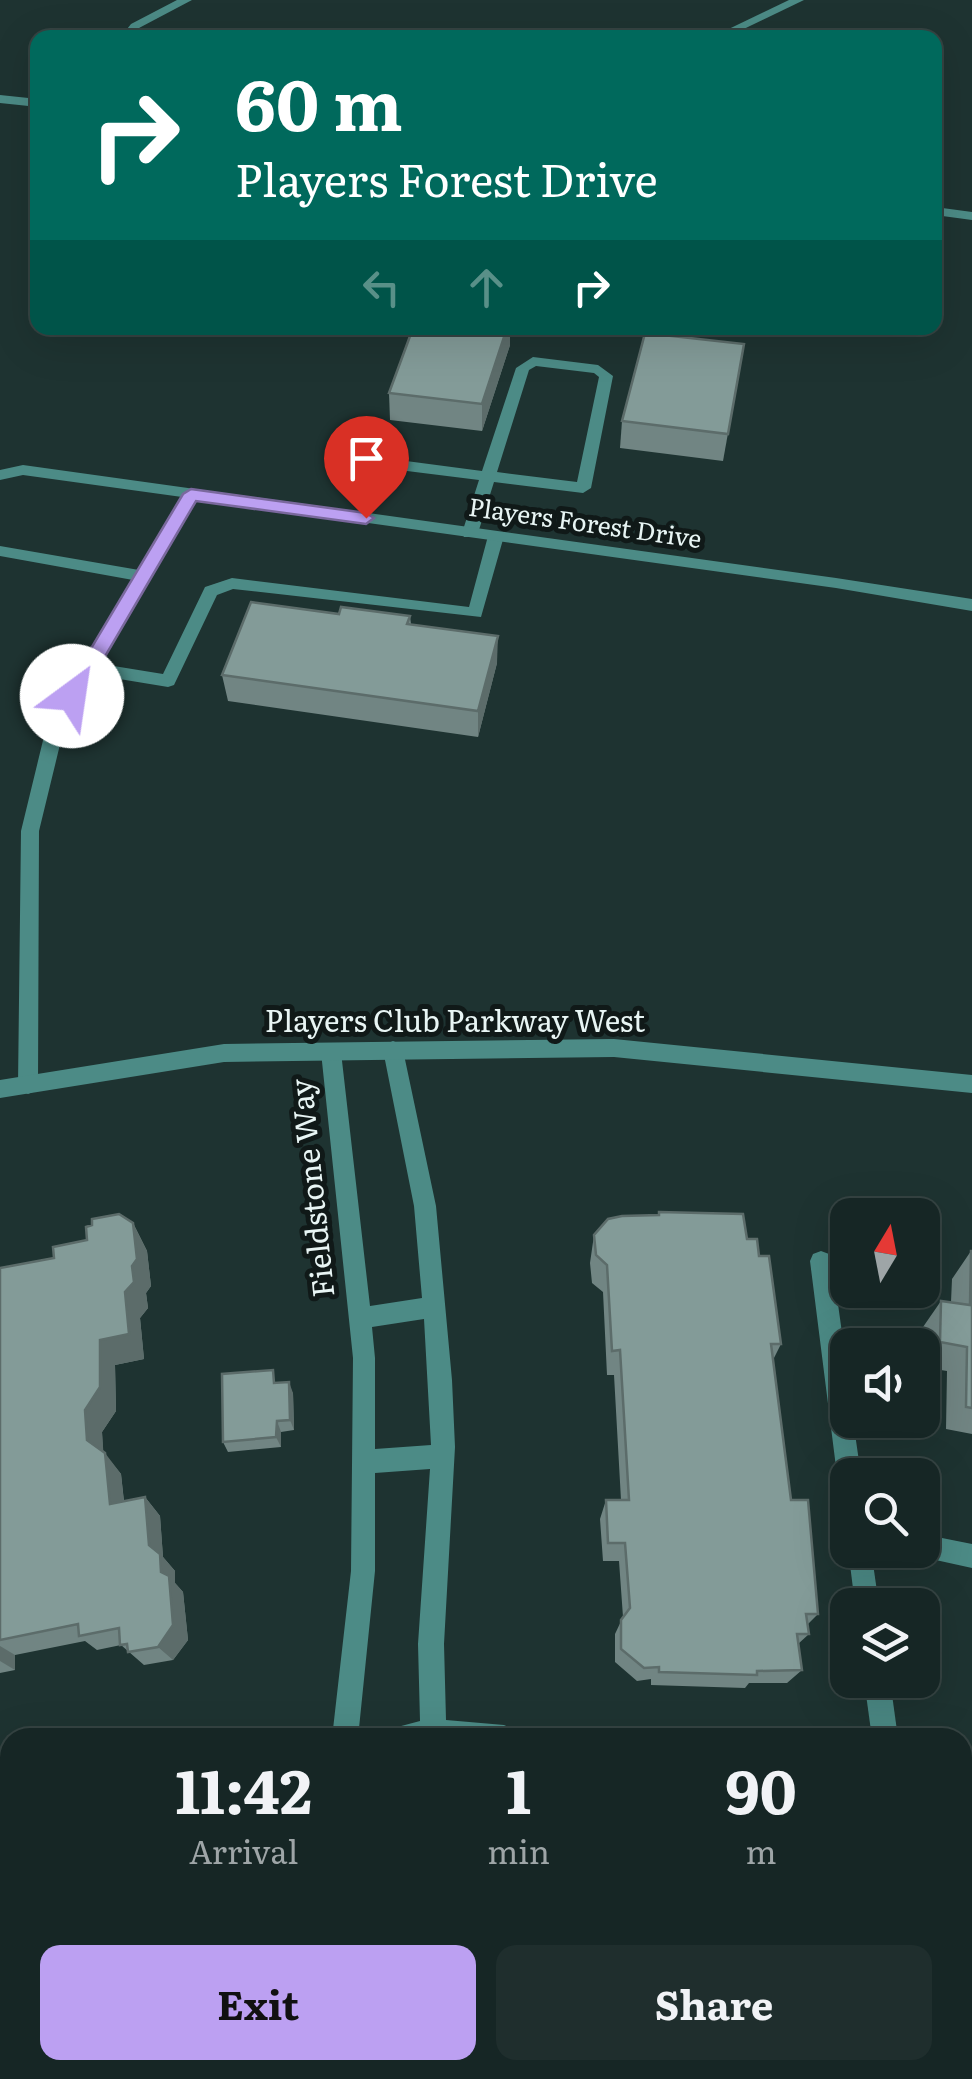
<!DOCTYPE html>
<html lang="en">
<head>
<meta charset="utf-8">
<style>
	:root { --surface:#162625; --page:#1f2e2d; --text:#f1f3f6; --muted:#9ea5a7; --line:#354342; --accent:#bca0f2 }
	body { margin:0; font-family:Literata,serif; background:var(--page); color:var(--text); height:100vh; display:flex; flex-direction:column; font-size:38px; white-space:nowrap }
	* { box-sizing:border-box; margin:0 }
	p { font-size:32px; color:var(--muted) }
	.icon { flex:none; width:55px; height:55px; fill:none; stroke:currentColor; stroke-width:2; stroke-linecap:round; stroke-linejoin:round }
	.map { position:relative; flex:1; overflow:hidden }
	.drawer { position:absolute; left:0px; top:1728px; width:972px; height:352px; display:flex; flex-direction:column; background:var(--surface); border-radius:30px 30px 0 0; box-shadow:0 10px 40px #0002,0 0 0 2px var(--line) }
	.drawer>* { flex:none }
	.guide { position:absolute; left:30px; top:30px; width:912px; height:305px; border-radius:20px; box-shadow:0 10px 40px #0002,0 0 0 2px var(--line); background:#00695c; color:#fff; overflow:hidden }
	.needle { width:65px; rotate:10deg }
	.fabs { position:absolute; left:830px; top:1198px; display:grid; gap:20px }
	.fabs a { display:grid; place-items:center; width:110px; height:110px; border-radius:20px; background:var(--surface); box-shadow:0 10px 40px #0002,0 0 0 2px var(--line); font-size:50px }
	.pin { position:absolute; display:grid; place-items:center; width:85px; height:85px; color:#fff; margin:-102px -42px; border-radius:50% 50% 50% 0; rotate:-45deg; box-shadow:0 0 10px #0007 }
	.pin .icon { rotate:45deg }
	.me { position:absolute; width:110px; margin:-55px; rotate:31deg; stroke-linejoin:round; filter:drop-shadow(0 0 8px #0008) }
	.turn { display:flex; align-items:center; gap:35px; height:210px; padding:0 40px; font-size:45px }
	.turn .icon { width:130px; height:130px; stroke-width:2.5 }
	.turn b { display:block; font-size:70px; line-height:85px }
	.lanes { display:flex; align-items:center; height:95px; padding:0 40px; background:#0003; justify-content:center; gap:50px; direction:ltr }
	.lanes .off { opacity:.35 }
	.eta { display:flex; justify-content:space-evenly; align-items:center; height:170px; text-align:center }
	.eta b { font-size:60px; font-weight:700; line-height:70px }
	.button { display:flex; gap:20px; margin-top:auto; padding:20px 40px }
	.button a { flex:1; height:115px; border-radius:20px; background:var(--accent); color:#111; font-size:40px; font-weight:700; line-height:115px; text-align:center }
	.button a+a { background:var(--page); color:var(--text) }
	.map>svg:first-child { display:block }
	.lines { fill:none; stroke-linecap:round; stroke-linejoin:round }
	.service { fill:#4c8b86; fill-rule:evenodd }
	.minor { fill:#4c8b86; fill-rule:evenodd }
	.tertiary { fill:#4c8b86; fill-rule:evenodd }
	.wall { fill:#718583 }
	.shaded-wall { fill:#5c6c6a }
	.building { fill:#839b98; stroke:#5c6c6a; stroke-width:2.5 }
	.route { fill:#bca0f2; stroke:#7a689d; stroke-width:2.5 }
	.labels { text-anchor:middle; stroke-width:10; stroke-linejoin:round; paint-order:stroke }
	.far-street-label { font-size:25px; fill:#e8f5f4; stroke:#101918 }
	.street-label { font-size:30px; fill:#e8f5f4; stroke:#101918 }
</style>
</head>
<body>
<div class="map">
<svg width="972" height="2079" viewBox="0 0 972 2079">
	<rect width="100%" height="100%" fill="#1e3331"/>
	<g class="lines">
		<g class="service">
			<path d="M533 357 598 365 613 376 591 488 583 493 494 482 478 533 476 537H464L462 533 479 480 391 469 383 464 391 459 482 471 516 368ZM536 366 594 373 599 377 577 482 497 472 529 370Z"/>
			<path d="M496 531 504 536 481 617 233 589 217 595 174 685 168 687 89 674 81 668 89 662 163 674 205 587 232 578 469 607 488 536Z"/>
			<path d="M821 1251 829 1254 832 1261 848 1376V1420H853L861 1475H848V1486L841 1483 837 1475 810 1261 813 1254Z"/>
			<path d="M922 1534 972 1544V1568L913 1555 911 1550H922Z"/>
			<path d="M848 1548 871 1550 879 1605H855Z"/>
			<path d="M864 1680H890L898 1738H872Z"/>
		</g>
		<g class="minor">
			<path d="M177 0H192L139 28 131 38H120L131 24Z"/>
			<path d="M789 0H804L725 38H710Z"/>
			<path d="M0 95 38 99V107L0 103Z"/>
			<path d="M935 207 972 212V220L935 215Z"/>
			<path d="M23 465 836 578 972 599V611L836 588 196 499 65 724 39 831 38 1085 35 1091 28 1094 21 1091 18 1085 21 831 47 724 133 580 0 556V546L139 570 182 497 23 475 0 480V470Z"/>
			<path d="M393 1041 400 1044 403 1050 436 1206 452 1380 455 1447 444 1644 446 1720 504 1725 513 1729 517 1738H386L390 1729 420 1721 418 1644 430 1469 375 1473V1571L358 1738H332L351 1571 353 1358 321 1052 324 1046 331 1043 338 1046 341 1052 370 1306 422 1298 414 1206 383 1050 386 1044ZM424 1319 431 1445 375 1449V1358L372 1327Z"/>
			<path d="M10 1789V1815L0 1816V1790Z"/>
			<path d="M962 1794 972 1795V1821L962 1820Z"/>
		</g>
		<path class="tertiary" d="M614 1039 972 1075V1093L614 1057 224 1062 0 1098V1080L224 1044Z"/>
	</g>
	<g class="wall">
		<path d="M413 328H510V345L482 431 390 420 389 393Z"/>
		<path d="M744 344 723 461 620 448 622 421Z"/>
		<path d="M339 614 410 616 411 624 497 663 478 737 228 701 222 675Z"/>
		<path d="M659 1212 747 1239 759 1256 781 1344 773 1360 791 1500 818 1614 807 1625 809 1634 798 1644 802 1670 787 1683H749L745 1688 651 1685V1679L637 1681 615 1662V1634L623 1617 619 1561H603L600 1519 606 1500H621L614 1375H607L603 1292 592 1283 590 1263 594 1235 658 1215Z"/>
		<path d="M133 1223 147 1251 151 1286 146 1293 148 1308 140 1318 144 1359 115 1365 116 1411 102 1432 103 1452 121 1474 124 1501 145 1497 160 1516 163 1557 175 1571V1583L183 1592 188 1640 173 1660 144 1665 121 1645 97 1650 85 1641 15 1655V1670L0 1673V1268L54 1258 87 1240Z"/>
		<path d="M971 1251H972V1434L946 1429 947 1371 922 1367V1345L923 1327 941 1301 951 1302 952 1279Z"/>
		<path d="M278 1382 293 1393 294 1430 281 1432V1447L228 1452 223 1442Z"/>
		<path d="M727 2070H962L972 2079H733Z"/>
	</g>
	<g class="shaded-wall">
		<path d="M507 328H510V345L482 431V404Z"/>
		<path d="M498 636 497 663 478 737V711Z"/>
		<path d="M133 1223 147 1251 151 1286 146 1293 148 1308 140 1318 144 1359 115 1365 116 1411 102 1432 104 1461 87 1440 85 1410 100 1340 125 1292 132 1266Z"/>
		<path d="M289 1382 293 1393 294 1430 290 1420Z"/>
		<path d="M277 1421 281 1432V1447L276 1437Z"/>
		<path d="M105 1453 121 1474 126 1523 110 1504Z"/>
		<path d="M145 1497 160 1516 163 1557 175 1571V1583L183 1592 188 1640 173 1660 158 1647 161 1572 149 1545Z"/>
		<path d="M0 1646 15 1655V1670L0 1661Z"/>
		<path d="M110 2070H129L130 2079H110Z"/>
	</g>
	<g class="building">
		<path d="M413 328H507L482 404 389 393Z"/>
		<path d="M645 333 744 344 728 434 622 421Z"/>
		<path d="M251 602 339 614 341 607 410 616 407 624 498 636 478 711 222 675Z"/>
		<path d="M659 1212 743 1214 747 1239H757L759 1256H769L781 1344H771L791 1500H808L818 1614H806L809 1634H797L802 1670 757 1671V1675L659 1672V1667L644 1668 621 1649V1620L630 1608 625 1543H608L606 1500H629L620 1350 612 1351 607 1265 596 1255 594 1235 608 1219 622 1216 659 1215Z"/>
		<path d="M119 1214 133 1223 137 1259 132 1266 134 1282 125 1292 129 1334 100 1340V1387L85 1410 87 1440 105 1453 110 1504 145 1497 149 1545 160 1554 161 1572 169 1576 173 1625 158 1647 128 1652 127 1644 120 1645 119 1628 79 1636 78 1624 0 1640V1268L54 1258 53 1247 87 1240 86 1227 92 1225V1219Z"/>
		<path d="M971 1251H972V1408L966 1407 967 1347 940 1342 941 1301 970 1305Z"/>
		<path d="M273 1370 274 1383 289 1382 290 1420 277 1421 276 1437 223 1442 222 1374Z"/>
		<path d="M962 1864 972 1876V2079H742L735 2070H962Z"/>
		<path d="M10 1947V2070H110V2079H0V1971L4 1970 3 1949Z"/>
		<path d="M281 2070H541L542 2078 282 2079Z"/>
	</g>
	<path class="route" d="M191 489 366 513 374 518 366 524 196 501 79 701H65V692L183 494Z"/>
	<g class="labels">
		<g class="far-street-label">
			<text transform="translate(585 523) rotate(8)" y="9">Players Forest Drive</text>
		</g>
		<g class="street-label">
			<text x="455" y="1032">Players Club Parkway West</text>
			<text transform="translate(313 1188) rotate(-96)" y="10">Fieldstone Way</text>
		</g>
	</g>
</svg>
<div class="fabs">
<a><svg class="needle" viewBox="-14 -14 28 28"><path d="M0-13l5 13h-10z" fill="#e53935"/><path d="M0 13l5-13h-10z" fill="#9ea5a7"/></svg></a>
<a><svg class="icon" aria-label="sound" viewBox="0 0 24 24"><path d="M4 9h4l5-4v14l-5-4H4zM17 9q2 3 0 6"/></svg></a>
<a><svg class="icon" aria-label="search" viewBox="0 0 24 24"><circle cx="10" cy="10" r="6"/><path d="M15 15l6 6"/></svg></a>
<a><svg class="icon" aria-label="layers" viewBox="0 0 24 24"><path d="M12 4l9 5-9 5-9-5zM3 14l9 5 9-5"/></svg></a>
</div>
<div class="pin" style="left:366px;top:518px;background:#d93025"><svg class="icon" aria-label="arrive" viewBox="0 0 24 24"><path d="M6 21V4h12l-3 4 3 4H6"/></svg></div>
<svg class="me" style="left:72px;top:696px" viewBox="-20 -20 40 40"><circle r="19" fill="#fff"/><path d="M0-13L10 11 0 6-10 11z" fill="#bca0f2"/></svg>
<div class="guide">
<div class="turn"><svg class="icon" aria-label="right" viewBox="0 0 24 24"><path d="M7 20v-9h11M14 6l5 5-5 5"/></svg><div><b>60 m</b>Players Forest Drive</div></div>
<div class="lanes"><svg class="icon off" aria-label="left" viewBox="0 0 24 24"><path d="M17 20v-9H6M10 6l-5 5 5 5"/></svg><svg class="icon off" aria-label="ahead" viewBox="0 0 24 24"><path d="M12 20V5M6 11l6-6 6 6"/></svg><svg class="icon" aria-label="right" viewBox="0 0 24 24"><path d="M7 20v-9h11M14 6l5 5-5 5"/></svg></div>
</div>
<section class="drawer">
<div class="eta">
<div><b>11:42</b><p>Arrival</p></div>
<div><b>1</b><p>min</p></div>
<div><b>90</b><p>m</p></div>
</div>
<div class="button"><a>Exit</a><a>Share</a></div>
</section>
</div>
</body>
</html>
